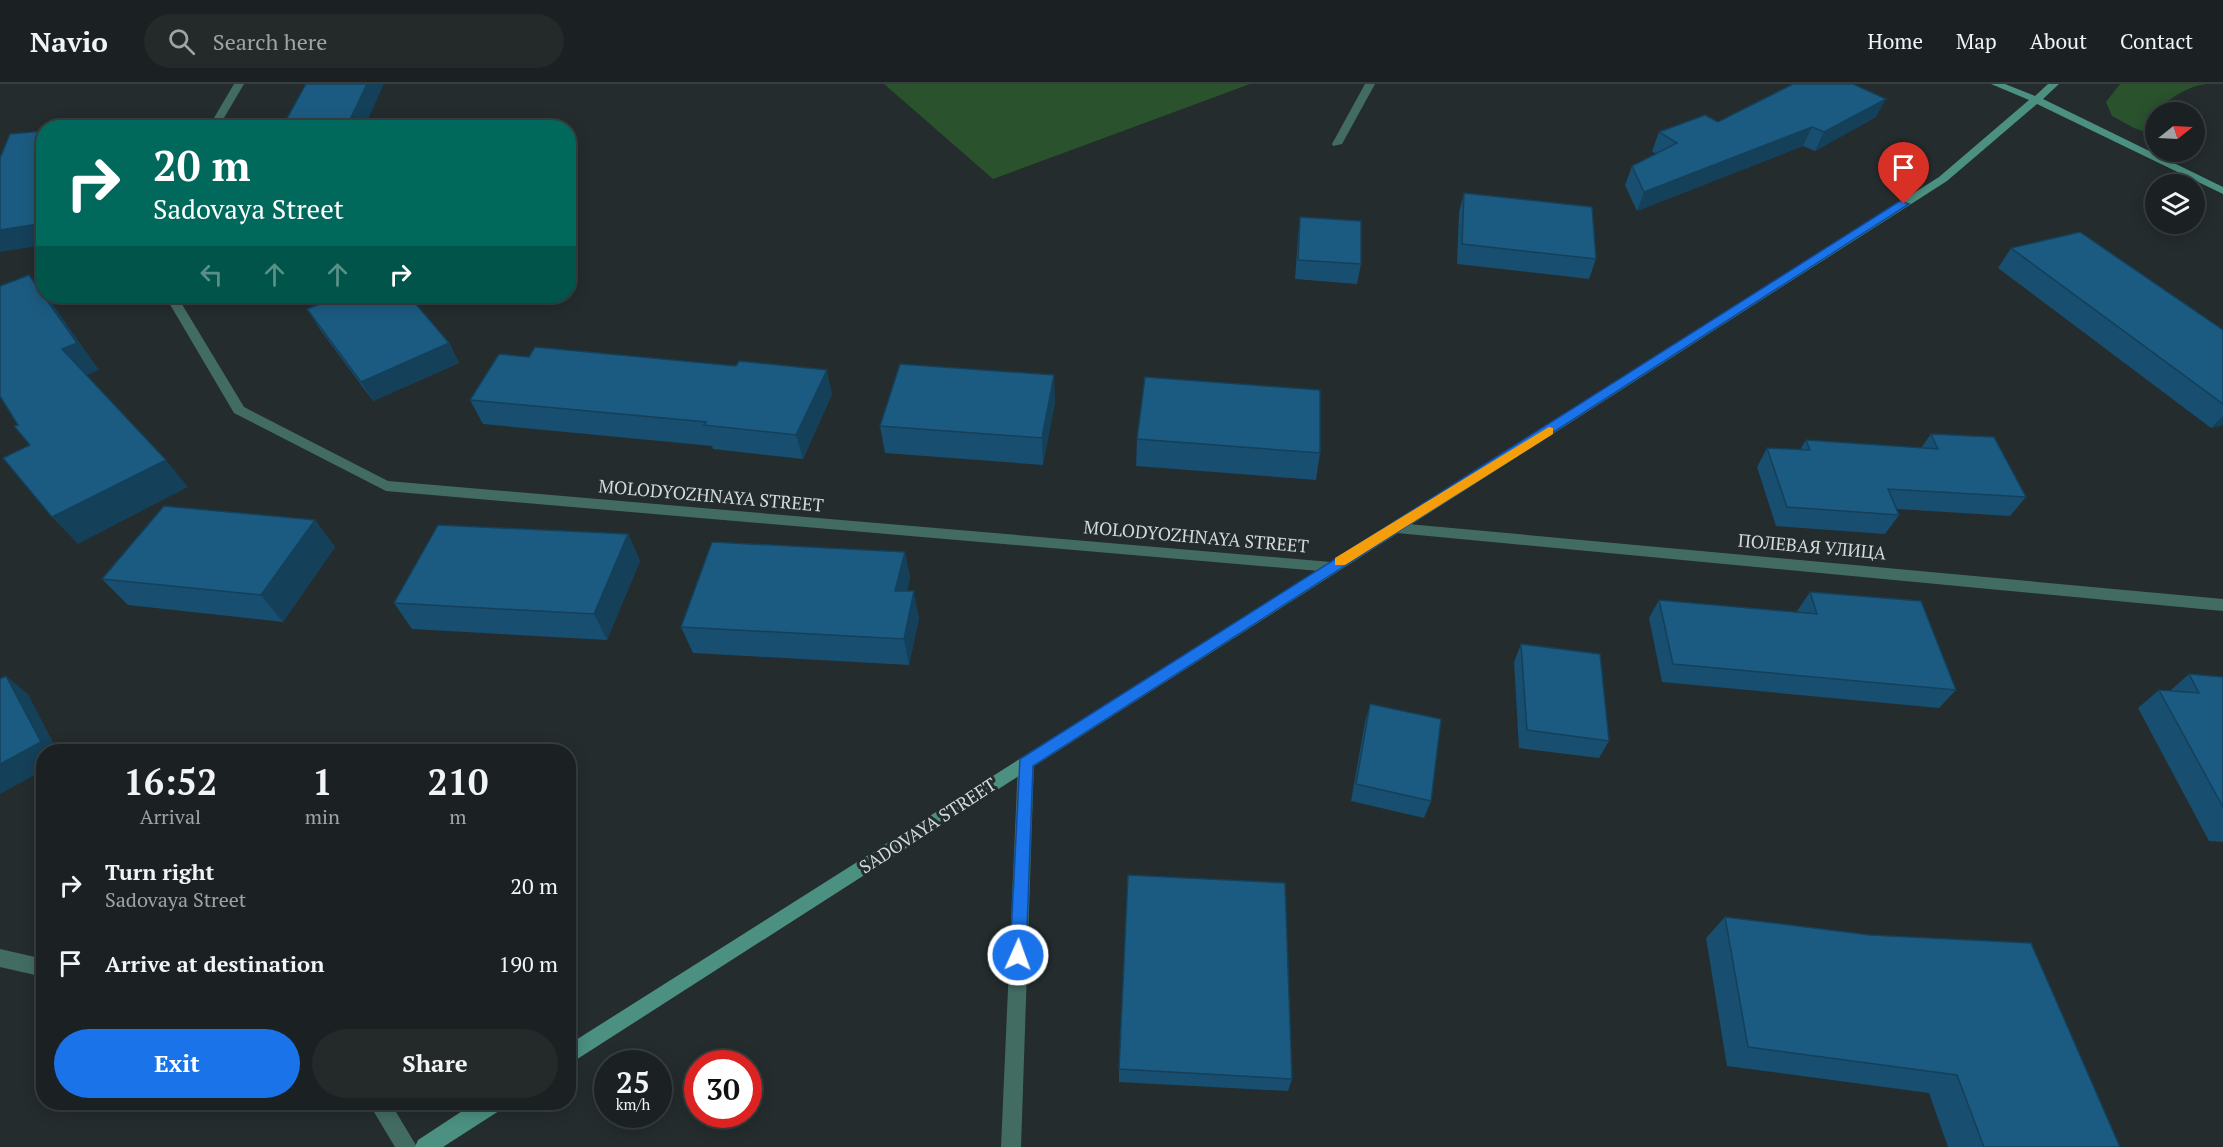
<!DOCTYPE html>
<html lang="en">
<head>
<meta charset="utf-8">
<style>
	:root { --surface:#1b2122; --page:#24292a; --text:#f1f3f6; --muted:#a0a3a5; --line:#393e40; --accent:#1a73e8 }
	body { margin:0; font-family:"PT Serif",serif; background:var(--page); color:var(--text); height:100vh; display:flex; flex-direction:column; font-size:22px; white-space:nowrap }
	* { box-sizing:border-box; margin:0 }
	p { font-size:20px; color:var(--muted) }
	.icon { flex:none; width:33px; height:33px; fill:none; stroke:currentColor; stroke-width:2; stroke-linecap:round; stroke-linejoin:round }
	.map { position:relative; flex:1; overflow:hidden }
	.panel { position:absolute; left:36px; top:660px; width:540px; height:366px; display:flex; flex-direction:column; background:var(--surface); border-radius:24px; box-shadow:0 3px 15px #0003,0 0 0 2px var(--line) }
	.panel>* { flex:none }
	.top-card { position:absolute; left:36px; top:36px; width:540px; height:183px; border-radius:24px; box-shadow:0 3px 15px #0003,0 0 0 2px var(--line); background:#00695c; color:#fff; overflow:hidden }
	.needle { width:39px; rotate:72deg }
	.controls { position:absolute; left:2145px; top:18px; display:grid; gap:12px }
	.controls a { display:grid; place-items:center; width:60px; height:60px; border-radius:50%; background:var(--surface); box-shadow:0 3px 15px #0003,0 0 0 2px var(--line); font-size:30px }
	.speed { position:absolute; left:594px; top:966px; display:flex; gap:12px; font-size:30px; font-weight:700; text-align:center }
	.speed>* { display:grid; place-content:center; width:78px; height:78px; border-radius:50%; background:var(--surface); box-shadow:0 3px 15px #0003,0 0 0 2px var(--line); line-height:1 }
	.speed small { font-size:15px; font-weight:400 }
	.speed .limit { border:9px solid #d22; background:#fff; color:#111 }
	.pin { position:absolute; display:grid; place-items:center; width:51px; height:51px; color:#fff; margin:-62px -26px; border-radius:50% 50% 50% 0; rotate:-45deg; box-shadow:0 0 6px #0007 }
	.pin .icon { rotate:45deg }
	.me { position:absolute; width:66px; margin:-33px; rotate:2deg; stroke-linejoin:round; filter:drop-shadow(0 0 4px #0008) }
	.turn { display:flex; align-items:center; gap:21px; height:126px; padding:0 18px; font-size:27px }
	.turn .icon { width:78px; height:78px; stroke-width:2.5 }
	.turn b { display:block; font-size:42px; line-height:51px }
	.lanes { display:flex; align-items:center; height:57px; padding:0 18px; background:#0003; justify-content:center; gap:30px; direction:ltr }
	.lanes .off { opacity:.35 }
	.eta { display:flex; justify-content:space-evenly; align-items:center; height:102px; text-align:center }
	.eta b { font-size:36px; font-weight:800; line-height:42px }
	.action { display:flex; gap:12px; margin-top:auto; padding:12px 18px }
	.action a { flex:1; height:69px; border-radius:36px; background:var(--accent); color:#fff; font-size:24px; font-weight:800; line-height:69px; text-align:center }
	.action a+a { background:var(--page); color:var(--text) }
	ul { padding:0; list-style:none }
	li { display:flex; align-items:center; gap:18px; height:78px; padding:0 18px }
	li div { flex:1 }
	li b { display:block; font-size:22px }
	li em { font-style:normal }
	header { display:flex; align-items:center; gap:36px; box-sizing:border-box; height:84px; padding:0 30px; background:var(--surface); border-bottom:2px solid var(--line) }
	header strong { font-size:28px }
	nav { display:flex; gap:33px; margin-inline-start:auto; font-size:21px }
	.search { width:420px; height:54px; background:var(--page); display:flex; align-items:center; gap:15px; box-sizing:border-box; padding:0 21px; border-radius:33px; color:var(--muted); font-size:22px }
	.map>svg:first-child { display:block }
	.green { fill:#29522d }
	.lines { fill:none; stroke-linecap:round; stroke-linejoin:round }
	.lane { fill:#426c62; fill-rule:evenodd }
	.street { fill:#426c62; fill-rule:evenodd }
	.secondary { fill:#4b9081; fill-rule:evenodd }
	.wall { fill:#184e6f }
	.shaded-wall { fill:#14405a }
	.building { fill:#1c5b81; stroke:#14405a; stroke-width:1.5 }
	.route { fill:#1a73e8; stroke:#114b97; stroke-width:1.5 }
	.slow { fill:#f59e0b }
	.labels { text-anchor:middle; stroke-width:6; stroke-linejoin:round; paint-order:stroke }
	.street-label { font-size:18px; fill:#d4d9d9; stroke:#242c2d }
</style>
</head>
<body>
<header>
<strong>Navio</strong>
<div class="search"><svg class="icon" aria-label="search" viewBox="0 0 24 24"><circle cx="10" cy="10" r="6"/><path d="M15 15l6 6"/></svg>Search here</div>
<nav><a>Home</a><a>Map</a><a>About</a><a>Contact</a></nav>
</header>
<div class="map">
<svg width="2223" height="1063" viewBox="0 0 2223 1063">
	<rect width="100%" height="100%" fill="#242c2d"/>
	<g class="green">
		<path d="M884 0H1250L993 95Z"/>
		<path d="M2120 0H2206C2182 3 2164 20 2146 35L2155 40V51L2134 44 2112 32 2106 18Z"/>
	</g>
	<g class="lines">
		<g class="lane">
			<path d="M1365 0H1375L1342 60 1333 62 1332 60Z"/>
			<path d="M0 865 44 875V893L0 883Z"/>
			<path d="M368 1018H390L417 1063H395Z"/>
		</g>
		<g class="street">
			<path d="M234 0H244L218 44H208Z"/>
			<path d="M165 212H177L244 323 388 397 1331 478 1338 483 1331 488 386 407 234 329Z"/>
			<path d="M1397 439 2223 515V527L1397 449 1390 444Z"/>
			<path d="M1026 672 1032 674 1034 679 1021 1063H1001L1018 679 1020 674Z"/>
		</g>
		<g class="secondary">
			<path d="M1991 0H2005L2035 12 2048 0H2059L2043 15 2223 103V110L2037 20 1947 97 568 981V961L1939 93 2029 16Z"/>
			<path d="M476 1018H505L502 1025 443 1063H415L418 1056Z"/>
		</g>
	</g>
	<g class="wall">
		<path d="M1876 33 1815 67 1803 62 1637 127 1625 101 1632 82 1656 70 1652 67 1659 48 1718 38Z"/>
		<path d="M1464 109 1596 175 1589 195 1457 180 1459 128Z"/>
		<path d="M1300 133 1361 180 1357 200 1295 195 1298 152Z"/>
		<path d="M2011 164 2223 246V341L2211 344 1998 184Z"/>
		<path d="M307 225 449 259 459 279 373 317 319 244Z"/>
		<path d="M832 310 803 375 713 365 712 362 483 340 470 316Z"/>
		<path d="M1055 318 1043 381 885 369 880 342Z"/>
		<path d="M1931 350 2026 413 2010 432 1897 425 1899 431 1885 450 1776 442 1757 383 1767 364 1800 366 1806 356 1921 364Z"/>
		<path d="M1137 355 1320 369 1316 396 1136 382Z"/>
		<path d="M315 436 335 463 283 538 128 521 102 495Z"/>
		<path d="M628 450 640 477 607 556 412 545 394 519Z"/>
		<path d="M905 468 910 494 907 507 919 534 909 581 693 569 681 543Z"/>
		<path d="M1810 508 1956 606 1939 624 1662 598 1649 534 1659 516 1797 528V527Z"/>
		<path d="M1521 560 1609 657 1599 674 1519 664 1514 578Z"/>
		<path d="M2189 590 2223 593V758L2209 757 2138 624 2159 606 2170 607Z"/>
		<path d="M1370 620 1431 717 1424 734 1351 717 1365 638Z"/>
		<path d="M1725 833 2120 1063H1948L1929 1009 1727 982 1706 854Z"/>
		<path d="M1119 985 1292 995 1288 1007 1119 998Z"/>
	</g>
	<g class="shaded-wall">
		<path d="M367 0H384L364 44H346Z"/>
		<path d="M1886 15 1876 33 1815 67 1824 48Z"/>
		<path d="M1812 43 1803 62 1637 127 1644 108Z"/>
		<path d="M44 139V161L0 168V146Z"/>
		<path d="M44 212H46L51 218 99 286 85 292 62 265Z"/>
		<path d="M449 259 459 279 373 317 361 298Z"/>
		<path d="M827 286 832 310 803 375 796 351Z"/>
		<path d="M1054 291 1055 318 1043 381 1042 354Z"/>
		<path d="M2223 332V341L2211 344Z"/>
		<path d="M166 376 188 403 78 460 52 433Z"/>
		<path d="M315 436 335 463 283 538 261 511Z"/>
		<path d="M628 450 640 477 607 556 594 530Z"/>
		<path d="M905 468 910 494 900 533 895 507Z"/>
		<path d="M914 507 919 534 909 581 904 555Z"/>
		<path d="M6 592 28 610 58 668H44V686L0 710V680Z"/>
	</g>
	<g class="building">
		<path d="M306 0H367L346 44H279L281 38H285Z"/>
		<path d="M1793 0H1853L1886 15 1824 48 1812 43 1644 108 1632 82 1677 59 1659 48 1705 31 1718 38Z"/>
		<path d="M44 47V139L0 146V74L10 50Z"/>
		<path d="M1464 109 1592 123 1596 175 1462 160Z"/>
		<path d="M1300 133 1361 137V180L1298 176Z"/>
		<path d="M2080 148 2223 246V320L2011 164Z"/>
		<path d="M29 191 77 259 62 265 166 376 52 433 3 374 30 361 14 342 18 341 0 312V202Z"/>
		<path d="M341 212H380L383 215 391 212H409L449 259 361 298 307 225Z"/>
		<path d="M535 263 736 282 739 277 827 286 796 351 704 341 706 338 470 316 499 270 529 273Z"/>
		<path d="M900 280 1054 291 1042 354 880 342Z"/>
		<path d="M1145 293 1320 306V369L1137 355Z"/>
		<path d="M1931 350 1994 353 2026 413 1888 405 1899 431 1787 423 1767 364 1810 366 1806 356 1938 365Z"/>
		<path d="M164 422 315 436 261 511 102 495Z"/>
		<path d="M438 441 628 450 594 530 394 519Z"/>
		<path d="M712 458 905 468 895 507H914L904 555 681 543Z"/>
		<path d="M1810 508 1921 517 1956 606 1673 580 1659 516 1817 530Z"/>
		<path d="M1521 560 1600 570 1609 657 1527 646Z"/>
		<path d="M2189 590 2223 593V723L2159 606 2199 609Z"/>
		<path d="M6 592 41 658 0 680V595Z"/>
		<path d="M1370 620 1441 635 1431 717 1356 700Z"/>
		<path d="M1128 791 1285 799 1292 995 1119 985Z"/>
		<path d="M44 802V809H38Z"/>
		<path d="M1725 833 1870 851 2031 859 2120 1063H1984L1957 991 1748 963Z"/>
	</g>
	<path class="route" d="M1900 117 1909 120 1033 682 1026 871 1024 877 1018 879 1012 877 1010 871 1020 675Z"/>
	<path class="slow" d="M1549 343 1553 344V350L1345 481H1335V474Z"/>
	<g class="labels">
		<g class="street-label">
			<text transform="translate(711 412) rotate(5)" y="6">MOLODYOZHNAYA STREET</text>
			<text transform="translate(1196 453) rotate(5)" y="6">MOLODYOZHNAYA STREET</text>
			<text transform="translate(1812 463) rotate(5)" y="6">ПОЛЕВАЯ УЛИЦА</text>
			<text transform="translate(928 742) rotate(-33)" y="6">SADOVAYA STREET</text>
		</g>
	</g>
</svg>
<div class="controls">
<a><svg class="needle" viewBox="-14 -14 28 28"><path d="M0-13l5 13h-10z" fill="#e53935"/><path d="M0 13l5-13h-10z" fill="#a0a3a5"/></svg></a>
<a><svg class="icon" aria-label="layers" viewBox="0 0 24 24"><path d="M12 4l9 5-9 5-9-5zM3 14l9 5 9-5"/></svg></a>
</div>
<div class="speed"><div>25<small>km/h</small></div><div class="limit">30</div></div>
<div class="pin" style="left:1904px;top:120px;background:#d93025"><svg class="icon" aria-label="arrive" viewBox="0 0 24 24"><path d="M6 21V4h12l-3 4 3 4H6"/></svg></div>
<svg class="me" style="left:1018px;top:871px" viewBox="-20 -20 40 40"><circle r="17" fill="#1a73e8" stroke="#fff" stroke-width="3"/><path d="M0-11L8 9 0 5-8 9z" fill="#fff"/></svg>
<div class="top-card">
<div class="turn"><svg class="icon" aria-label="right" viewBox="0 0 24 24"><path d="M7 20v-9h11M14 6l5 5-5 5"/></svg><div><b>20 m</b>Sadovaya Street</div></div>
<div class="lanes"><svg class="icon off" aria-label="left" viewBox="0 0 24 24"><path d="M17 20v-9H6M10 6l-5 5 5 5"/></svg><svg class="icon off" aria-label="ahead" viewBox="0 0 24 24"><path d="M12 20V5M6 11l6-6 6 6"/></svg><svg class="icon off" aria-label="ahead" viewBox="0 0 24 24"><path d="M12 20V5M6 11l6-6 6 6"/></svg><svg class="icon" aria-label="right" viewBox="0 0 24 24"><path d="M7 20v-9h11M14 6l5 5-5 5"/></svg></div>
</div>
<section class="panel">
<div class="eta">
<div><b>16:52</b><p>Arrival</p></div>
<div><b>1</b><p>min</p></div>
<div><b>210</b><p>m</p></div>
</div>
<ul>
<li><svg class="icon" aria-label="right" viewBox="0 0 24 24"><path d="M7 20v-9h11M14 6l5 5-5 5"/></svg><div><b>Turn right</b><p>Sadovaya Street</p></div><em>20 m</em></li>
<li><svg class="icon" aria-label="arrive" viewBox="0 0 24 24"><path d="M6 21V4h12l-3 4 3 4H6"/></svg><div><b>Arrive at destination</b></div><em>190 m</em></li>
</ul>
<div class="action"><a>Exit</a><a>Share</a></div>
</section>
</div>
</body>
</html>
